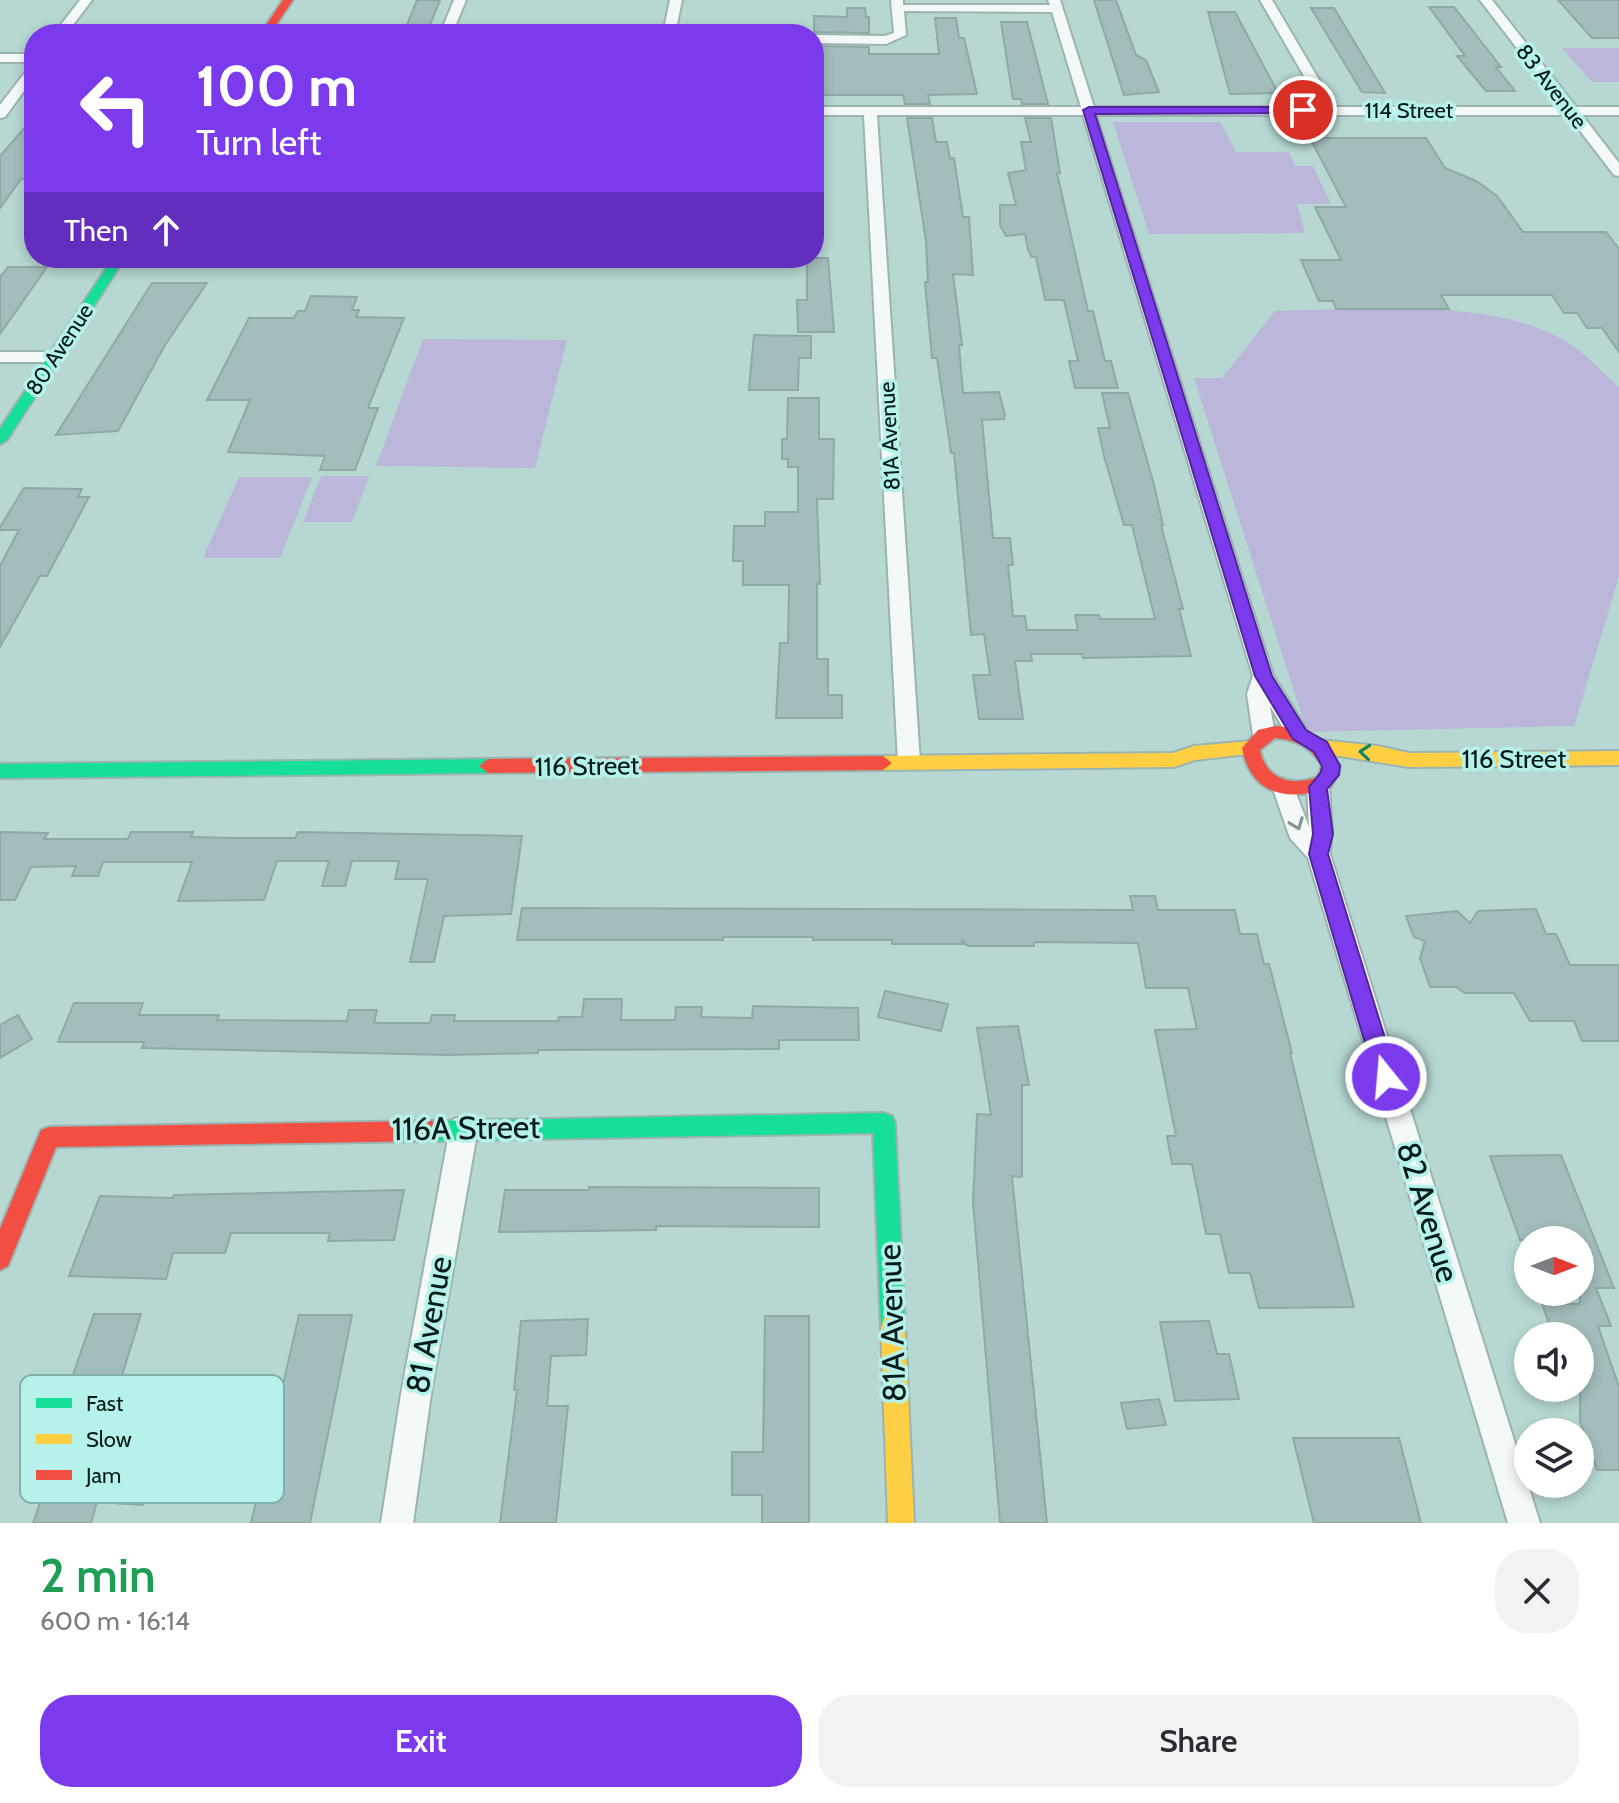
<!DOCTYPE html>
<html lang="en">
<head>
<meta charset="utf-8">
<style>
	:root { --surface:#fff; --page:#f2f2f3; --text:#2b2b33; --muted:#7c7c81; --accent:#7c3aed }
	body { margin:0; font-family:Cabin,sans-serif; background:var(--page); color:var(--text); height:100vh; display:flex; flex-direction:column; font-size:30px; white-space:nowrap }
	* { box-sizing:border-box; margin:0 }
	p { font-size:26px; color:var(--muted) }
	.icon { flex:none; width:44px; height:44px; fill:none; stroke:currentColor; stroke-width:2; stroke-linecap:round; stroke-linejoin:round }
	.map { position:relative; height:1523px; overflow:hidden }
	.sheet { display:flex; flex-direction:column; background:var(--surface); flex:1 }
	.sheet>* { flex:none }
	.hud { position:absolute; left:24px; top:24px; width:800px; height:244px; border-radius:32px; box-shadow:0 4px 12px #0003; background:#7c3aed; color:#fff; overflow:hidden }
	.needle { width:52px; rotate:90deg }
	.fabs { position:absolute; left:1514px; top:1226px; display:grid; gap:16px }
	.fabs a { display:grid; place-items:center; width:80px; height:80px; border-radius:50%; background:var(--surface); box-shadow:0 4px 12px #0003; font-size:40px }
	.pin { position:absolute; display:grid; place-items:center; width:68px; height:68px; color:#fff; margin:-34px; border:4px solid #fff; border-radius:50%; box-shadow:0 2px 8px #0007 }
	.me { position:absolute; width:88px; margin:-44px; rotate:343deg; stroke-linejoin:round; filter:drop-shadow(0 0 6px #0008) }
	.turn { display:flex; align-items:center; gap:28px; height:168px; padding:0 40px; font-size:36px }
	.turn .icon { width:104px; height:104px; stroke-width:2.5 }
	.turn b { display:block; font-size:56px; line-height:68px }
	.then { display:flex; align-items:center; height:76px; padding:0 40px; background:#0003; gap:16px; font-size:30px }
	.round { display:grid; place-items:center; flex:none; width:84px; height:84px; border-radius:32px; background:var(--page) }
	.head { display:flex; align-items:center; justify-content:space-between; height:136px; padding:0 40px }
	h1 { font-size:48px; font-weight:600; line-height:60px; color:#1e9e55 }
	.button { display:flex; gap:16px; margin-top:auto; padding:16px 40px }
	.button a { flex:1; height:92px; border-radius:32px; background:var(--accent); color:#fff; font-size:32px; font-weight:600; line-height:92px; text-align:center }
	.button a+a { background:var(--page); color:var(--text) }
	.map>svg:first-child { display:block }
	.green { fill:#bab7db }
	.building { fill:#a3bdbc; stroke:#8fa9a8; stroke-width:2 }
	.lines { fill:none; stroke-linecap:round; stroke-linejoin:round }
	.street-casing { stroke:#9bb4b1; stroke-width:4 }
	.fast-casing { stroke:#9bb4b1; stroke-width:4 }
	.slow-casing { stroke:#9bb4b1; stroke-width:4 }
	.jam-casing { stroke:#9bb4b1; stroke-width:4 }
	.street { fill:#f4f9f8; fill-rule:evenodd }
	.fast { fill:#16e098; fill-rule:evenodd }
	.slow { fill:#ffcf43; fill-rule:evenodd }
	.jam { fill:#f24e42; fill-rule:evenodd }
	.oneway { stroke:#0e875f }
	.oneway2 { stroke:#889594 }
	.route { fill:#7c3aed; stroke:#51269a; stroke-width:2 }
	.labels { text-anchor:middle; stroke-width:7; stroke-linejoin:round; paint-order:stroke }
	.far-street-label { font-size:22px; fill:#041b19; stroke:#b6f1ea }
	.street-label { font-size:26px; fill:#041b19; stroke:#b6f1ea }
	.near-street-label { font-size:32px; fill:#041b19; stroke:#b6f1ea }
	.key { fill:#b6f1ea; stroke:#81b1ab; stroke-width:2 }
	.key-label { font-size:22px; fill:#041b19 }
</style>
</head>
<body>
<div class="map">
<svg width="1619" height="1523" viewBox="0 0 1619 1523">
	<rect width="100%" height="100%" fill="#b6d7d2"/>
	<g class="green">
		<path d="M1562 48H1619V82H1592Z"/>
		<path d="M1113 122H1220L1236 152H1289L1295 166H1313L1331 204H1297L1305 233 1149 234Z"/>
		<path d="M1336 309C1411 309 1513 302 1577 349 1592 360 1605 375 1619 387V576L1574 726 1307 732 1194 378H1222L1275 311Z"/>
		<path d="M423 339 567 340 535 468 376 466Z"/>
		<path d="M321 476H369L352 522H303Z"/>
		<path d="M239 477H312L280 558H203Z"/>
	</g>
	<g class="building">
		<path d="M417 0H440L430 25H407Z"/>
		<path d="M1094 0H1116L1136 55 1146 60 1159 92 1124 95Z"/>
		<path d="M1558 0H1619V38H1592Z"/>
		<path d="M1429 7H1454L1501 67H1496L1515 91H1486L1457 56H1465Z"/>
		<path d="M847 8H865L866 17H869V33L814 32V16L847 17Z"/>
		<path d="M1311 8H1334L1385 93 1362 92Z"/>
		<path d="M1208 12H1235L1278 93 1230 94Z"/>
		<path d="M935 18H956L959 38H964L977 94 928 95 930 104H905L903 95H815L814 46 869 47V54H939Z"/>
		<path d="M1001 22H1027L1048 104H1022L1021 99H1013Z"/>
		<path d="M34 117V179H21L0 208V156Z"/>
		<path d="M907 118H932L936 142H947L950 159 954 158 963 217H969L973 275 953 274 962 345H959L963 393 999 392 1005 415 1004 419 982 420 993 538H1010L1013 565H1008L1013 616H1025L1027 630H1078L1075 615H1099L1100 619H1155L1132 525H1124L1104 456 1098 428H1110L1102 393H1128L1154 485 1163 525H1161L1183 609H1179L1191 656 1083 658 1082 654H1031L1032 661H1015L1023 719H979L973 675H990L984 634 971 635 954 453H951L937 358H932L925 282H928L926 241Z"/>
		<path d="M1025 118H1051L1060 173H1057L1088 311H1093L1105 361H1111L1118 388H1075L1069 361H1078L1064 300H1045L1036 257H1032L1028 250 1025 234 1006 236 1000 225V205H1016L1008 173 1026 170 1021 142H1031Z"/>
		<path d="M1323 138H1426L1445 168 1476 181 1497 196 1523 232H1606L1619 249V352L1602 328H1587L1577 313H1564L1552 295H1441L1449 309H1336L1333 301H1319L1301 260H1341L1315 207H1346L1311 140Z"/>
		<path d="M807 258H828L834 332H798L797 300H807Z"/>
		<path d="M8 267H47L0 334V277Z"/>
		<path d="M152 283H207L165 345 118 431 56 435Z"/>
		<path d="M311 296 357 297 352 310H359L356 317 404 318 368 408H378L355 470H320L325 456 228 452 250 400H207L249 318H294L298 311H305Z"/>
		<path d="M754 335 811 336V358H799L798 390H749Z"/>
		<path d="M788 398H819V439H834L833 499H817L820 584H817V659H828V695H842V718H776L780 643H788L789 585H743V561H733L734 526H765V512H798V467H788V459H782V439H787Z"/>
		<path d="M24 488 82 489 78 497H89L47 576H40L0 647V566L19 530H0V527Z"/>
		<path d="M0 832 48 833 44 839H128L131 832H193L191 837 237 838H295L298 832 522 836 511 914 444 916 434 962H410L428 879H395L399 861H352L345 886H322L329 861H277L264 900 178 901 192 862H103L98 876H72L76 866 31 867 15 900H0Z"/>
		<path d="M1130 896H1155L1158 910H1235L1240 934H1257L1264 964H1269L1292 1053H1290L1317 1164 1354 1307 1259 1308 1250 1273H1229L1220 1234H1206L1192 1164H1172L1167 1136H1176L1155 1030 1197 1029 1188 988H1146L1138 943 1034 942V946H969L964 944 963 939 962 944H892V940H813V937H723V940H517L522 908 1133 910Z"/>
		<path d="M1536 909 1546 934H1556L1570 965H1619V1041H1582L1574 1021H1530L1514 993H1465L1456 987H1430L1420 958 1425 941 1414 937 1406 916 1457 911 1470 923 1478 911Z"/>
		<path d="M885 991 948 1004 941 1031 878 1017Z"/>
		<path d="M584 999H622L621 1020H675L676 1007H702L701 1017 752 1018 753 1006 858 1008 859 1040H779V1049L538 1050V1053L447 1055 142 1048 144 1042H58L74 1003H143L139 1015H219L217 1020 347 1021 349 1010H377L374 1023H430L432 1015H455L454 1021H558L559 1017H582Z"/>
		<path d="M18 1015 32 1039 0 1058V1025Z"/>
		<path d="M1018 1026 1029 1085H1022V1177L1012 1176 1047 1523H1000L973 1202 977 1114 991 1115 977 1028Z"/>
		<path d="M1561 1155 1614 1288H1596L1611 1326H1598L1619 1387V1470H1597L1580 1421V1336H1553L1542 1303 1580 1304V1240H1520L1490 1156Z"/>
		<path d="M589 1187 819 1188V1227L656 1226V1230L499 1232 505 1190H589Z"/>
		<path d="M404 1190 394 1240 328 1241 330 1233H231L225 1253H173L166 1279 69 1276 100 1196 173 1198 174 1195Z"/>
		<path d="M94 1314H141L107 1424H112L95 1473 152 1476 143 1505 97 1502 91 1523H33L41 1500 34 1499 72 1398H65Z"/>
		<path d="M299 1315H352L310 1523H251Z"/>
		<path d="M765 1316H809V1523H762V1495H732V1452H763Z"/>
		<path d="M588 1319 586 1355 551 1356 547 1406H568L556 1523H500L517 1390H514L521 1321Z"/>
		<path d="M1209 1321 1217 1354H1229L1239 1399 1175 1401 1160 1322Z"/>
		<path d="M1159 1399 1166 1425 1127 1429 1121 1403Z"/>
		<path d="M1293 1438H1399L1421 1523H1314Z"/>
	</g>
	<g class="lines">
		<defs>
			<g id="street">
				<path d="M80 0H92L66 34H54Z"/>
				<path d="M454 0H466L452 34H440Z"/>
				<path d="M670 0H682L675 34H663Z"/>
				<path d="M891 0H903V5H1050L1048 0H1060L1094 107H1322L1260 0H1272L1335 107H1562L1480 0H1492L1576 107H1619V115H1582L1619 163V176L1614 175 1568 115H1096L1273 675 1310 735 1307 741H1291L1270 706 1275 735 1272 741H1256L1253 735 1247 694 1253 676 1083 115H877L920 762 917 768H901L898 762 864 115H814V107H1081L1052 12 904 11 906 35 886 44 814 43V35L885 36 894 33Z"/>
				<rect x="0" y="54" width="34" height="8"/>
				<path d="M34 65V77L5 117 0 118V105L30 66Z"/>
				<path d="M0 352H54L62 357 54 362H0Z"/>
				<path d="M1318 779 1326 781 1329 787 1332 829 1330 854 1540 1523H1508L1308 858 1290 838 1273 789 1276 783 1284 781 1292 783 1309 827 1307 787 1310 781Z"/>
				<path d="M464 1116 474 1119 478 1128 431 1394 413 1523H381L401 1394 450 1128 454 1119Z"/>
			</g>
			<g id="fast">
				<path d="M113 258H125L7 440 0 444V429Z"/>
				<path d="M488 759 497 766 488 773 0 778V764Z"/>
				<path d="M884 1113 892 1116 895 1123 905 1327 902 1336 893 1339 884 1336 881 1327 873 1133 432 1141 424 1138 421 1131 424 1124 432 1121Z"/>
			</g>
			<g id="slow">
				<path d="M1320 740 1378 746 1409 753 1619 751V765L1409 767 1314 752 1311 747Z"/>
				<path d="M1251 741 1257 743 1260 748 1257 753 1195 760 1174 767 883 770 874 763 883 756 1173 753 1194 746Z"/>
				<path d="M893 1315 902 1318 905 1327 914 1523H888L881 1327 884 1318Z"/>
			</g>
			<g id="jam">
				<path d="M283 0H293L270 34H260Z"/>
				<path d="M1275 726C1306 728 1325 739 1340 766L1331 787C1290 802 1252 797 1242 748L1258 730ZM1275 738C1296 740 1311 747 1322 766L1318 777C1291 787 1266 779 1260 750Z"/>
				<path d="M883 756 892 763 883 770 488 773 479 766 488 759Z"/>
				<path d="M432 1121 440 1124 443 1131 440 1138 432 1141 56 1147 8 1266 0 1270V1229L41 1130 49 1127Z"/>
			</g>
		</defs>
		<use href="#street" class="street-casing"/>
		<use href="#fast" class="fast-casing"/>
		<use href="#slow" class="slow-casing"/>
		<use href="#jam" class="jam-casing"/>
		<use href="#street" class="street"/>
		<use href="#fast" class="fast"/>
		<use href="#slow" class="slow"/>
		<use href="#jam" class="jam"/>
	</g>
	<defs><path id="oneway-chevron" d="M-2-3.5L2.5 0L-2 3.5" fill="none" stroke-width="1.6" stroke-linecap="round" stroke-linejoin="round" transform="scale(2)"/></defs>
	<use class="oneway" href="#oneway-chevron" transform="translate(1365 752) rotate(-175)"/>
	<use class="oneway2" href="#oneway-chevron" transform="translate(1297 824) rotate(69)"/>
	<path class="route" d="M1089 107H1303L1308 110 1303 113 1095 114 1272 676 1306 730 1327 742 1340 766 1339 775 1327 789 1333 834 1328 854 1397 1077 1394 1084 1386 1087 1378 1084 1375 1077 1309 854 1313 834 1309 787 1321 772 1322 766 1314 752 1293 739 1255 676 1083 110Z"/>
	<g class="labels">
		<g class="far-street-label">
			<text transform="translate(1552 86) rotate(52)" y="8">83 Avenue</text>
			<text x="1409" y="118">114 Street</text>
			<text transform="translate(59 349) rotate(-57)" y="8">80 Avenue</text>
			<text transform="translate(889 436) rotate(-93)" y="8">81A Avenue</text>
		</g>
		<g class="street-label">
			<text x="1514" y="768">116 Street</text>
			<text transform="translate(587 766) rotate(-1)" y="9">116 Street</text>
		</g>
		<g class="near-street-label">
			<text transform="translate(466 1128) rotate(-1)" y="11">116A Street</text>
			<text transform="translate(1428 1212) rotate(73)" y="11">82 Avenue</text>
			<text transform="translate(892 1323) rotate(-92)" y="11">81A Avenue</text>
			<text transform="translate(429 1325) rotate(-80)" y="11">81 Avenue</text>
		</g>
	</g>
	<rect x="20" y="1375" width="264" height="128" rx="12" class="key"/>
	<rect x="36" y="1398" width="36" height="10" fill="#16e098"/>
	<rect x="36" y="1434" width="36" height="10" fill="#ffcf43"/>
	<rect x="36" y="1470" width="36" height="10" fill="#f24e42"/>
	<g class="key-label">
		<text x="86" y="1411">Fast</text>
		<text x="86" y="1447">Slow</text>
		<text x="86" y="1483">Jam</text>
	</g>
</svg>
<div class="fabs">
<a><svg class="needle" viewBox="-14 -14 28 28"><path d="M0-13l5 13h-10z" fill="#e53935"/><path d="M0 13l5-13h-10z" fill="#7c7c81"/></svg></a>
<a><svg class="icon" aria-label="sound" viewBox="0 0 24 24"><path d="M4 9h4l5-4v14l-5-4H4zM17 9q2 3 0 6"/></svg></a>
<a><svg class="icon" aria-label="layers" viewBox="0 0 24 24"><path d="M12 4l9 5-9 5-9-5zM3 14l9 5 9-5"/></svg></a>
</div>
<div class="pin" style="left:1303px;top:110px;background:#d93025"><svg class="icon" aria-label="arrive" viewBox="0 0 24 24"><path d="M6 21V4h12l-3 4 3 4H6"/></svg></div>
<svg class="me" style="left:1386px;top:1077px" viewBox="-20 -20 40 40"><circle r="17" fill="#7c3aed" stroke="#fff" stroke-width="3"/><path d="M0-11L8 9 0 5-8 9z" fill="#fff"/></svg>
<div class="hud">
<div class="turn"><svg class="icon" aria-label="left" viewBox="0 0 24 24"><path d="M17 20v-9H6M10 6l-5 5 5 5"/></svg><div><b>100 m</b>Turn left</div></div>
<div class="then">Then<svg class="icon" aria-label="ahead" viewBox="0 0 24 24"><path d="M12 20V5M6 11l6-6 6 6"/></svg></div>
</div>
</div>
<section class="sheet">
<div class="head"><div><h1>2 min</h1><p>600 m · 16:14</p></div><a class="round"><svg class="icon" aria-label="close" viewBox="0 0 24 24"><path d="M6 6l12 12M18 6L6 18"/></svg></a></div>
<div class="button"><a>Exit</a><a>Share</a></div>
</section>
</body>
</html>
